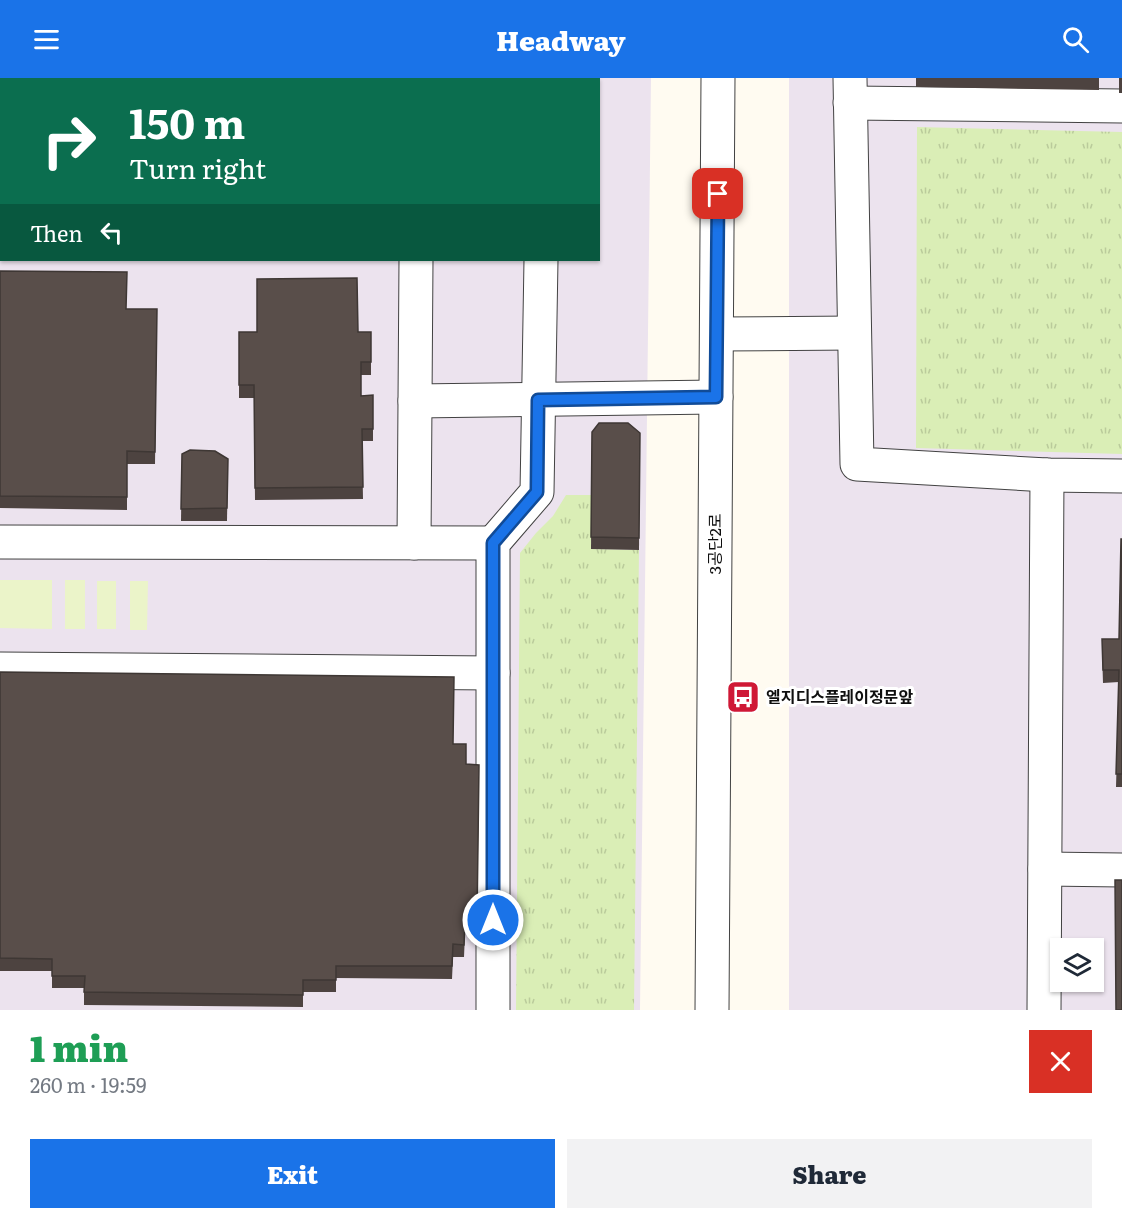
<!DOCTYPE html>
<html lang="en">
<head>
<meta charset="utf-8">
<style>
	:root { --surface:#fff; --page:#f2f2f3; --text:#1f2937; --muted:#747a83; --accent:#1a73e8 }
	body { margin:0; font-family:Literata,"Noto Sans KR",serif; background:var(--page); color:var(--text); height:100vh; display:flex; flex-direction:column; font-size:22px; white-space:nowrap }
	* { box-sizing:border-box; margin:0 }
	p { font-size:20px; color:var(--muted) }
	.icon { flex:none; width:33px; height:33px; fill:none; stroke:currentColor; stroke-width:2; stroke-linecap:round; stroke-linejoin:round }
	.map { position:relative; height:932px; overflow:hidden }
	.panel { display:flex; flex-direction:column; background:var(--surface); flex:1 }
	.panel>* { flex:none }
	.hud { position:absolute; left:0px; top:0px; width:600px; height:183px; box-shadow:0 2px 4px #0004; background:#0b6e4f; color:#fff; overflow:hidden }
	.tools { position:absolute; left:1050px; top:860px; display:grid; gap:12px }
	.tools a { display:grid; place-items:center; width:54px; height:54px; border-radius:0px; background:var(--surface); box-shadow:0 2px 4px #0004; font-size:30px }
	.pin { position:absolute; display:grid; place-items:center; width:51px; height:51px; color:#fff; margin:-26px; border-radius:12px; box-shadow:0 3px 9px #0006 }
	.me { position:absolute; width:66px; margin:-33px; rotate:0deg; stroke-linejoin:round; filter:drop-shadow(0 0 4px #0008) }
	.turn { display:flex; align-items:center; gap:21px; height:126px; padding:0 30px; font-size:27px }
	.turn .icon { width:78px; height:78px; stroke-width:2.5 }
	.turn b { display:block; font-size:42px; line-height:51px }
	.then { display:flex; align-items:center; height:57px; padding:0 30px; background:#0003; gap:12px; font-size:22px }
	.round { display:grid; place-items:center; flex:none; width:63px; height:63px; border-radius:0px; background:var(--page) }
	.head { display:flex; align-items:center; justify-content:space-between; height:102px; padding:0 30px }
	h1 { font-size:36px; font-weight:800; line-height:45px; color:#1e9e55 }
	.action { display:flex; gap:12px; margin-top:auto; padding:12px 30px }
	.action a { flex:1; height:69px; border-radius:0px; background:var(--accent); color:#fff; font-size:24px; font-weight:800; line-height:69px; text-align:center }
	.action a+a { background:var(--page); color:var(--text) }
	header { display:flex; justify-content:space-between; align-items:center; height:78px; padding:0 30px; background:var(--accent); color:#fff; font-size:27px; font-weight:800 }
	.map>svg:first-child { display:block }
	.industrial { fill:#ece3ee; fill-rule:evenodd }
	.grass { fill:url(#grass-tufts) }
	.pitch { fill:#ebf4c9 }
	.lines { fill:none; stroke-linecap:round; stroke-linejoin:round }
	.minor-casing { stroke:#424242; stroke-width:35 }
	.minor { stroke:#fff; stroke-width:33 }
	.wall { fill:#4d4340 }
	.building { fill:#594e4a; stroke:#3e3734; stroke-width:1.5 }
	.route-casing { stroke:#114b97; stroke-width:15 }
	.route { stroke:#1a73e8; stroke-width:10 }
	.labels { text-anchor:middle; stroke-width:6; stroke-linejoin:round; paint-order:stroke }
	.street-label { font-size:16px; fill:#0f0f0f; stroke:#fff }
	.poi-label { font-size:16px; font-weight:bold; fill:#0f0f0f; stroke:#fff; text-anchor:start }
</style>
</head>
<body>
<header><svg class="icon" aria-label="menu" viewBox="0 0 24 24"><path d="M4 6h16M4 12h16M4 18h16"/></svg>Headway<svg class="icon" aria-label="search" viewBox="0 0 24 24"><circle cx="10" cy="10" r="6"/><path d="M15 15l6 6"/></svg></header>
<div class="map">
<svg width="1122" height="932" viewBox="0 0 1122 932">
	<defs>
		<pattern id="grass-tufts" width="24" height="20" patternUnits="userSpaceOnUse" patternTransform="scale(1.5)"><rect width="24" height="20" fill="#daeeb6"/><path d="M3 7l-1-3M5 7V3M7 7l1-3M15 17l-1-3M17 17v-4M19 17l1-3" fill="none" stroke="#bacb9b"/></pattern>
	</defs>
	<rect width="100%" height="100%" fill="#fffbf1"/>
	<g class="industrial">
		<path d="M0 0H651L640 932H0ZM2 2H598V182H2Z"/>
		<path d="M789 0H1122V932H789ZM1060 870H1094V903H1060Z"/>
	</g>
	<g class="grass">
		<path d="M917 49 1122 54V376L916 370Z"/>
		<path d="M566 417H591V471L639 472 634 932H516L520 475 536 455 553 438Z"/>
	</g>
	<g class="pitch">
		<path d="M0 502H52V551L0 550Z"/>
		<rect x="65" y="502" width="20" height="49"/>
		<rect x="97" y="503" width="19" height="48"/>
		<path d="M130 503H148L147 552H130Z"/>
	</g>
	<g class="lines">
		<defs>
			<g id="minor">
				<path d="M850 0 857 386 1047 397 1122 398"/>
				<path d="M544 2V0"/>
				<path d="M850 25 1122 28"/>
				<path d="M0 161H2"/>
				<path d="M717 256 854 255"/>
				<path d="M415 323 716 319"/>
				<path d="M0 464 493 465"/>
				<path d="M414 465 416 182"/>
				<path d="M0 591 493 595"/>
				<path d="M1045 791 1122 792"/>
				<path d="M493 932V465L537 414 541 182"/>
				<path d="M712 932 718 0"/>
				<path d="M1044 932 1047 397"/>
			</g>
		</defs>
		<use href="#minor" class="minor-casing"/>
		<use href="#minor" class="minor"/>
	</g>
	<g class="wall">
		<path d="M0 0H503L2 95H0Z"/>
		<path d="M916 0H1099V12L916 9Z"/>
		<rect x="1119" y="0" width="3" height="15"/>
		<path d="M0 193 126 231H157L155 386H127V432L0 430Z"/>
		<path d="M239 254H371V297H361V318L373 317V363H362L363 421 255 422 254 320H239Z"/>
		<path d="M592 354 640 355 639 472 591 471Z"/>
		<path d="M182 376 228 381 227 443H181Z"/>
		<path d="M1122 461V709H1116L1119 604 1103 605 1102 573 1119 561Z"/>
		<path d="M0 594 453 666 466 686 479 699 477 855H465L464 879H453L452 901 336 900V914H303V929L84 927V910H52V893H0Z"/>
	</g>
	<g class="building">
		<path d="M0 0H503V2H2V82H0Z"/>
		<path d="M0 193 127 194 126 231H157L155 374 127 373V419L0 418Z"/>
		<path d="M357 200 358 254H371V284H361V318L373 317V351H362L363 409 255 410 254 307H239V254H257V201Z"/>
		<path d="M599 345H628L640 355 639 460 591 459 592 354Z"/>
		<path d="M190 372 215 373 228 381 227 430 181 431 182 376Z"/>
		<path d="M1121 461H1122V696H1116L1119 592H1103L1102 561H1119Z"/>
		<path d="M0 594 454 599 453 666H466V686L479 687 477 843H465L464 867 453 866 452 888H336V902H303V917L84 914 85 898H52V881L0 880Z"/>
		<path d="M1115 802H1122V932H1116Z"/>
	</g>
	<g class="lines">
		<defs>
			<path id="route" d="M493 842V465L537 414 538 322 716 319 718 116"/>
		</defs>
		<use href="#route" class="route-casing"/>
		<use href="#route" class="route"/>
	</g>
	<defs>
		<symbol id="bus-square" viewBox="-11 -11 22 22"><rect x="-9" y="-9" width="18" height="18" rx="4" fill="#cf1836" stroke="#fff"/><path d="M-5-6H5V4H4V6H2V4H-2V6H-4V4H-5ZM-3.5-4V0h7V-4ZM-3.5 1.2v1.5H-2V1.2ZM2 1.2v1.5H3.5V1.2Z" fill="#fff"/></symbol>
	</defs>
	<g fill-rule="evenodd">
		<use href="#bus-square" x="724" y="600" width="38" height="38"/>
	</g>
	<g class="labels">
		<g class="street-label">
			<text transform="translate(715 466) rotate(-90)" y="6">3공단2로</text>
		</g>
		<g class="poi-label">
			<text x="766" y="625">엘지디스플레이정문앞</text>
		</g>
	</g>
</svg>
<div class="tools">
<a><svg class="icon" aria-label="layers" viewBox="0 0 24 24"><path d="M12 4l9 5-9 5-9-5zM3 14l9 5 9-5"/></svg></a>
</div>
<div class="pin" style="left:718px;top:116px;background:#d93025"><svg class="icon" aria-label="arrive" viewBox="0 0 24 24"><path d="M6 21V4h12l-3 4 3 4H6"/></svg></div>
<svg class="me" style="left:493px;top:842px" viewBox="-20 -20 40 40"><circle r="17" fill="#1a73e8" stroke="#fff" stroke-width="3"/><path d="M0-11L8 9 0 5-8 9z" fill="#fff"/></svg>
<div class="hud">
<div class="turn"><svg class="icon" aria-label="right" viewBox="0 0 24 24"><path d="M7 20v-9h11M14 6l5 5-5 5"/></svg><div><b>150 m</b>Turn right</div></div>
<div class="then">Then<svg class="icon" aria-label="left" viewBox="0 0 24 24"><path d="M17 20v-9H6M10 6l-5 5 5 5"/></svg></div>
</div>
</div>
<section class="panel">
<div class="head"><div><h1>1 min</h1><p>260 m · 19:59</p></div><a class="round" style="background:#d93025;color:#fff"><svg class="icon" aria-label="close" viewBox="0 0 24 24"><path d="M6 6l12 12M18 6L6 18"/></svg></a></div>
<div class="action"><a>Exit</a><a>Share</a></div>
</section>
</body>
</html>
